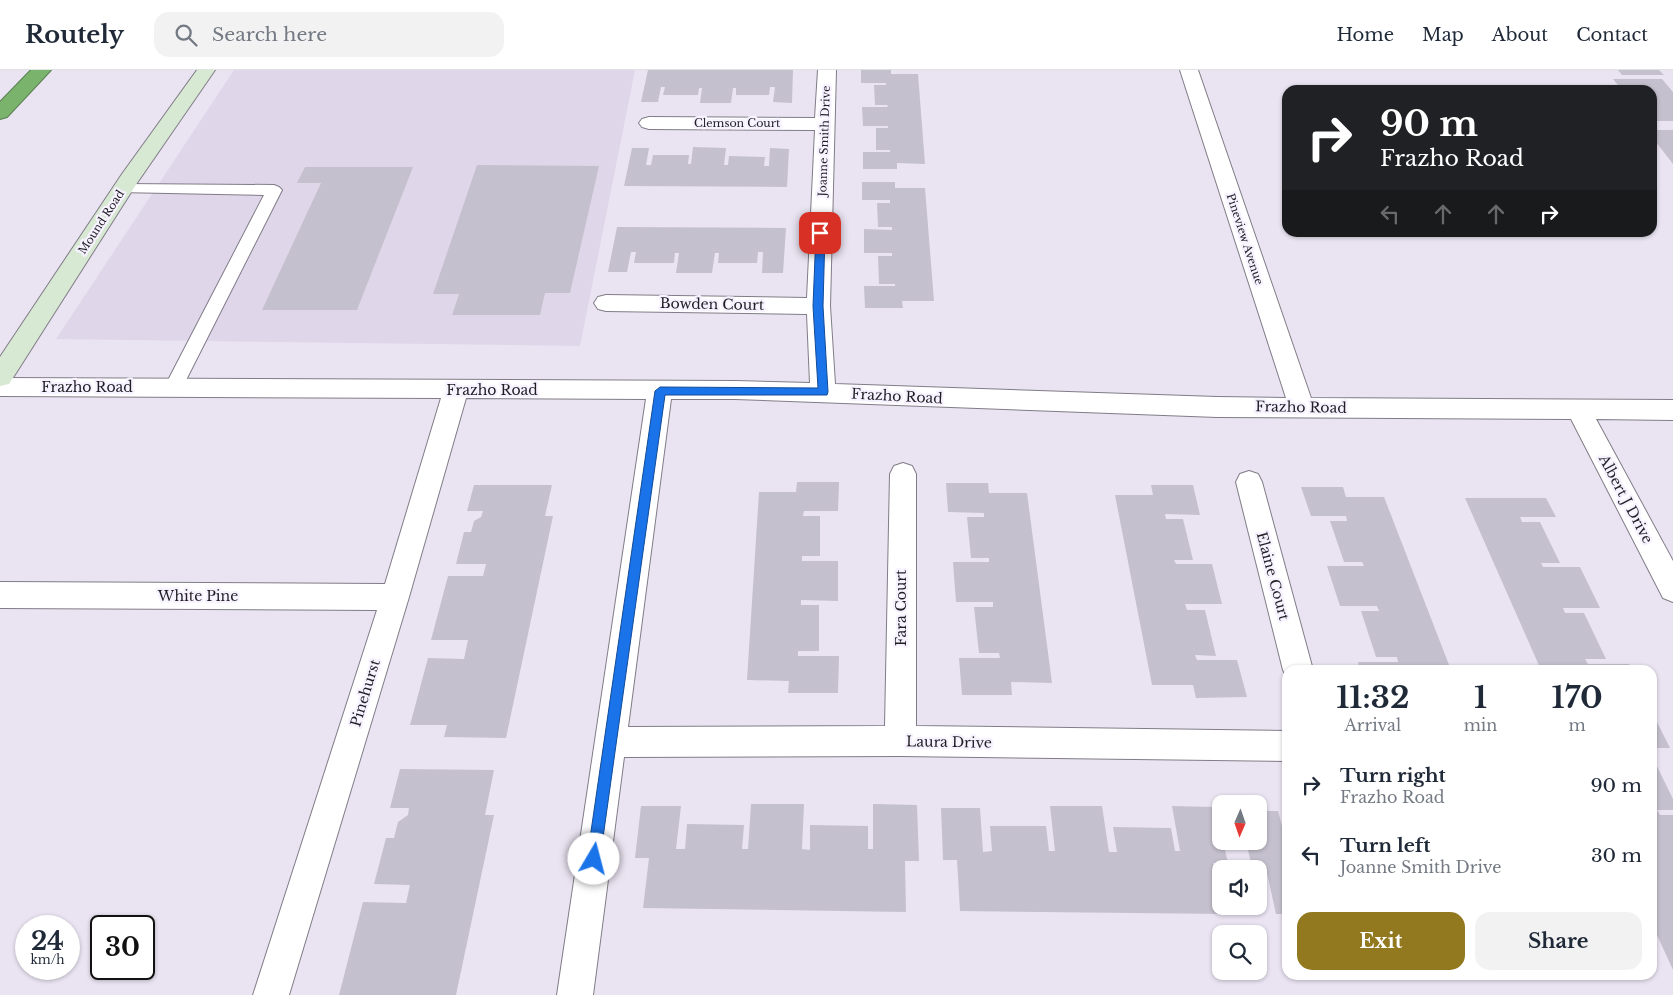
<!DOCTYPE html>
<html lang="en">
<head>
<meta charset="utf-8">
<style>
	:root { --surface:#fff; --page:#f2f2f3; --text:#1f2937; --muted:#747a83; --line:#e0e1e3; --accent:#92791f }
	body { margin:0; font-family:"Libre Baskerville",serif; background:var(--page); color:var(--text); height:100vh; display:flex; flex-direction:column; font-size:19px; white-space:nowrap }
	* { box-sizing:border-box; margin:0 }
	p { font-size:16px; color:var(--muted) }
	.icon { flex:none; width:28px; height:28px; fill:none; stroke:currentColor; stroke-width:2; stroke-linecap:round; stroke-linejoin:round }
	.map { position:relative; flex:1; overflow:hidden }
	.drawer { position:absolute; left:1282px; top:595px; width:375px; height:315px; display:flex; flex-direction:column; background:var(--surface); border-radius:15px; box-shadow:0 1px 4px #0004 }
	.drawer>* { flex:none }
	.hud { position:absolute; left:1282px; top:15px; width:375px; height:152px; border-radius:15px; box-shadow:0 1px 4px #0004; background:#202124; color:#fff; overflow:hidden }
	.needle { width:32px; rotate:182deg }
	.tools { position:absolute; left:1212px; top:725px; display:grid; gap:10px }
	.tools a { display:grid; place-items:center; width:55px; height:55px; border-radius:10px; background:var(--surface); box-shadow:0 1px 4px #0004; font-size:25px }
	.speed { position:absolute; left:15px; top:845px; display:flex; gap:10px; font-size:25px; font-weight:700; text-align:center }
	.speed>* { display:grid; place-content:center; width:65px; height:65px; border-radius:50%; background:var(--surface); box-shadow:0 1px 4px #0004; line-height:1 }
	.speed small { font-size:12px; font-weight:400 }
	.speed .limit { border:2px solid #111; border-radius:8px; background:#fff; color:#111 }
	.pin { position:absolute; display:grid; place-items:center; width:42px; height:42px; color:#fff; margin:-21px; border-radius:10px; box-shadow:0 2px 8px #0006 }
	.me { position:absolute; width:55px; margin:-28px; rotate:8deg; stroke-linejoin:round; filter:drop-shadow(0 0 4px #0008) }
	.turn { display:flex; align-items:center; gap:18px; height:105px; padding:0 15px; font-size:22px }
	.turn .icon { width:65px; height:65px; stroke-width:2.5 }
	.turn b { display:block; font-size:35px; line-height:42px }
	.lanes { display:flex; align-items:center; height:48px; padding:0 15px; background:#0003; justify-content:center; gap:25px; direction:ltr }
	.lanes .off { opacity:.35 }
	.eta { display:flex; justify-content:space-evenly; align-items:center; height:85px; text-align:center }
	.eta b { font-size:30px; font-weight:800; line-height:35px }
	.primary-button { display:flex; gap:10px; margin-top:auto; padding:10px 15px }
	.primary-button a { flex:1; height:58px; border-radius:15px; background:var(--accent); color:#fff; font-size:20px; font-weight:800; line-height:58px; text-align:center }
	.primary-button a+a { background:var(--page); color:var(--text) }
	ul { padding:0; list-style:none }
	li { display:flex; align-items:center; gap:15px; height:70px; padding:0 15px }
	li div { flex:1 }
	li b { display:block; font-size:19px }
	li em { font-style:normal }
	header { display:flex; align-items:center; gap:30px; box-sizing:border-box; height:70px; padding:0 25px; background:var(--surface); border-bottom:1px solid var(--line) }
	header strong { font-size:24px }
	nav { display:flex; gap:28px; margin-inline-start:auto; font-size:18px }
	.search { width:350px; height:45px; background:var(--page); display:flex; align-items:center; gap:12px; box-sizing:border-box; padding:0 18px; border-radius:15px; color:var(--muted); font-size:19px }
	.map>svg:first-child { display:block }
	.built { fill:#dfd6ea }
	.building { fill:#c5c0cd }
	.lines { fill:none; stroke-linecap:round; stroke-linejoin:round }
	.lane-casing { stroke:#817c87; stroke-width:2 }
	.street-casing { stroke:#817c87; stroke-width:2 }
	.secondary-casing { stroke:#817c87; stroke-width:2 }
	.highway-casing { stroke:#5a7f52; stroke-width:2 }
	.lane { fill:#fff; fill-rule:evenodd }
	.street { fill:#fff; fill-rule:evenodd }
	.secondary { fill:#d7e8d3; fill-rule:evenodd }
	.highway { fill:#79b36c; fill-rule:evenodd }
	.route { fill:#1a73e8; stroke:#114b97 }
	.labels { text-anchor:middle; stroke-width:4.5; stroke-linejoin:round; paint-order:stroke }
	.far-street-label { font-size:11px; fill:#201e23; stroke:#f7f2ff }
	.street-label { font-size:14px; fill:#201e23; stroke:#f7f2ff }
</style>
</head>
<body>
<header>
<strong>Routely</strong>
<div class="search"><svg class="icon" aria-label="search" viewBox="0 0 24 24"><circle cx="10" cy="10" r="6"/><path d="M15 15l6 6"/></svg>Search here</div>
<nav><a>Home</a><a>Map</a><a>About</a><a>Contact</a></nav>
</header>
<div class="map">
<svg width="1673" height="925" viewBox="0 0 1673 925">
	<rect width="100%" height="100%" fill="#eae4f2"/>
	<path class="built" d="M234 0H635L580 276 56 269Z"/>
	<g class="building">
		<path d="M648 0H793L792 33 773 32 775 17H770L769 25H736V18H733L731 33H700L702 18H699L698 25H663L665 17H661L658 32H641Z"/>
		<path d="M861 0H891V4H918L925 94 897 93V99H863V82H890V80H876V58H888V56H863L862 37H888L887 35H875L874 15H886V13H861Z"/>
		<path d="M1618 0H1659L1664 5H1622Z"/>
		<path d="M1613 9H1662L1673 22V51H1652V20H1622Z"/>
		<path d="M1652 60H1673V94L1652 67Z"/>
		<path d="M693 77 726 78 724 95H728L729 86 765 87 764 96H769L770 78 789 79 787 117 624 116 632 78H649L646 95H651L653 85H689L688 94H691Z"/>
		<path d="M477 95 599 96 570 223H545L540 245H452L459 224H433Z"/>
		<path d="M305 97H413L357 240H262L321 113H297Z"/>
		<path d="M862 112H895V118H925L934 231H902L903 238H865L864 216H895V214H879L878 186H892V183H864V159L892 160V157H878L877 133H890V130H862Z"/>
		<path d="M617 157 786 158 783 203H762L763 182H758L757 193H718L719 183H715L712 203H676L679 183H675L674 193H634L636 182H631L627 202H608Z"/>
		<path d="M797 412H839L838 441H804L803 446H820V486H802V491H838V531L801 530V535H819V581H798V586H839L838 623H788L789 611 747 610 759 422H796Z"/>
		<path d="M946 413H988L989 423H1027L1052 613 1011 612 1012 625H962L959 588H1000L999 583H979L974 537H993V532H956L953 492H989V488H971L967 447H984V443L948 442Z"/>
		<path d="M474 415H552L545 446H553L506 668 444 667 447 655H410L428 588 464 589 468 570H431L448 506H483L486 494H456L464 462H471L474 451 481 447 483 441H467Z"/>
		<path d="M1151 415H1193L1200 445 1165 444 1166 449H1183L1193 490H1174L1176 494H1212L1222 534H1185L1187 540H1205L1216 586 1195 585 1197 590H1237L1247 627 1196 628 1193 615H1152L1115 425H1153Z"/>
		<path d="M1301 417H1343L1346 427H1384L1451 600H1360L1358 592H1398L1397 587H1376L1361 541H1379L1377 536H1340L1327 496H1364L1362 492H1344L1330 451H1347L1346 446H1311Z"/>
		<path d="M1465 428H1546L1556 447H1520L1522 452H1540L1560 493H1541L1543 497H1580L1600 538H1563L1565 543H1584L1606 589H1585L1588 594H1629L1632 600H1541Z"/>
		<path d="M1652 652H1657L1670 678H1652Z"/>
		<path d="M1652 686 1673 729V740H1657L1660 745H1673V900L1652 854Z"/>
		<path d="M400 699 494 700 485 745H494L456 925H339L363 832 406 833 410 815 374 814 386 768H394L398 752 408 745 409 738H390Z"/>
		<path d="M751 734H804L802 779 810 780V755L868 756V779H873V734L917 735 919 791H905L906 842 643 838 649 788H635L641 736H681L676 779H685L687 754 744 755 742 779H748Z"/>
		<path d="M1050 736H1102L1109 782H1117L1113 757 1171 758 1175 781H1180L1172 736 1216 737 1221 771H1223L1228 793H1213L1224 844 960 841 957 790H943L941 738H980L983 782 992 781 990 756H1046L1049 781H1055Z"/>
		<path d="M1259 741H1278L1288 778V844H1276L1265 794 1251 793 1246 771H1259Z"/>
	</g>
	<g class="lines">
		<defs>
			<path id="lane" d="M123 114 274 115 279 117 282 120 182 318 179 323 173 325 167 323 164 318 264 125 118 122 115 119 118 116Z"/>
			<g id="street">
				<path d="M818 0H836L830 236 835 314 1217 327 1286 328 1180 0H1198L1311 328 1673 330V350L1596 349 1673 491V532L1663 528 1571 349 1217 347 735 329H671L628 657 885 656 890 404 894 396 903 393 912 396 916 404V656L1288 661V691L900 686 624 687 593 925H557L646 329 466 328 409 527 289 925H253L377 540 0 538V512L385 514 441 328 0 326V308L735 311 810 313 807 244 606 241 598 239 594 233 598 227 606 225 807 228 815 60 649 59 642 57 639 53 642 49 649 47 815 48Z"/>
				<path d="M1249 401 1258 404 1262 412 1313 600H1288V610L1283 600 1236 412 1240 404Z"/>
			</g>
			<path id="secondary" d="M197 0H215L137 113 9 314 0 316V287L122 104Z"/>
			<path id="highway" d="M31 0H51L7 47 0 49V32Z"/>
		</defs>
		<use href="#lane" class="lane-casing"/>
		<use href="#street" class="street-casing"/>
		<use href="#secondary" class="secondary-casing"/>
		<use href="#highway" class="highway-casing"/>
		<use href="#lane" class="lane"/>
		<use href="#street" class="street"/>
		<use href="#secondary" class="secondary"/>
		<use href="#highway" class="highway"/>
	</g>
	<path class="route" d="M820 160 825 163 823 236 828 322 827 325H665L600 789 598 794 594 796 589 794 587 789 655 321 660 317 818 318 813 236 816 163Z"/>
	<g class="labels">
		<g class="far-street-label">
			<text x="737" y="57">Clemson Court</text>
			<text transform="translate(824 71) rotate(-88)" y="4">Joanne Smith Drive</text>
			<text transform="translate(101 152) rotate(-57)" y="4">Mound Road</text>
			<text transform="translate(1245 169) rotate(72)" y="4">Pineview Avenue</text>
		</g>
		<g class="street-label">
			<text transform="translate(712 234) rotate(1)" y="5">Bowden Court</text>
			<text x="87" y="322">Frazho Road</text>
			<text x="492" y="325">Frazho Road</text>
			<text transform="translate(897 326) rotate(3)" y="5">Frazho Road</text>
			<text transform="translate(1301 337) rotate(1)" y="5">Frazho Road</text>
			<text transform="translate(1626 429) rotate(62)" y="5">Albert J Drive</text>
			<text transform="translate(1273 506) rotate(75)" y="5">Elaine Court</text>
			<text x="198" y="531">White Pine</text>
			<text transform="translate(901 538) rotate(-90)" y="5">Fara Court</text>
			<text transform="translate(365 623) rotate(-73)" y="5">Pinehurst</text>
			<text transform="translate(949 672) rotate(1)" y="5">Laura Drive</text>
		</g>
	</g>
</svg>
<div class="tools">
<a><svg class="needle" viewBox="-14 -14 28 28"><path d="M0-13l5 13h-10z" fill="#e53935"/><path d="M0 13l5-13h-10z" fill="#747a83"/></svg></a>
<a><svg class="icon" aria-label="sound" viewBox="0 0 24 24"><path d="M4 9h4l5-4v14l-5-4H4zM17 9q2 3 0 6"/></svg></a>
<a><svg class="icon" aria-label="search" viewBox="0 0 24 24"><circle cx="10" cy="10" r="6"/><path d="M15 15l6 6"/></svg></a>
</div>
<div class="speed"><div>24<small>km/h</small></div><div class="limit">30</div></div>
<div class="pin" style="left:820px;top:163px;background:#d93025"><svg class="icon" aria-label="arrive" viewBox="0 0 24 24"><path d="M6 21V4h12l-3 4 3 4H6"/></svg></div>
<svg class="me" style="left:594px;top:789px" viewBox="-20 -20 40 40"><circle r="19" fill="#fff"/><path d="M0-13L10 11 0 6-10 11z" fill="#1a73e8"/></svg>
<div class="hud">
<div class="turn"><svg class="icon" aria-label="right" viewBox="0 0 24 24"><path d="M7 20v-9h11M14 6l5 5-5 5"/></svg><div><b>90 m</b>Frazho Road</div></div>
<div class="lanes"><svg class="icon off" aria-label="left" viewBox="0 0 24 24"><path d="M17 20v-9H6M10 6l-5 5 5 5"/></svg><svg class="icon off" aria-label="ahead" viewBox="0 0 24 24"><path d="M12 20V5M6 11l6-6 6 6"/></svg><svg class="icon off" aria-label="ahead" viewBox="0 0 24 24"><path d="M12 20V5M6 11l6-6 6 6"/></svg><svg class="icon" aria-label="right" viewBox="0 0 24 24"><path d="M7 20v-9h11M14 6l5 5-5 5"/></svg></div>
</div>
<section class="drawer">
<div class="eta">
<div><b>11:32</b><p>Arrival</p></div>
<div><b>1</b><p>min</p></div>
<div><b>170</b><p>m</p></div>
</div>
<ul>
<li><svg class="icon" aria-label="right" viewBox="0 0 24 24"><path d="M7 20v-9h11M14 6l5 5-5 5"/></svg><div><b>Turn right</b><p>Frazho Road</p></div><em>90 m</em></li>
<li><svg class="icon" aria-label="left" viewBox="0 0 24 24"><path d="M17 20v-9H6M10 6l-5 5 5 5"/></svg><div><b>Turn left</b><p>Joanne Smith Drive</p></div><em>30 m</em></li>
</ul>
<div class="primary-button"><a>Exit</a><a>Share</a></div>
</section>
</div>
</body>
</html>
